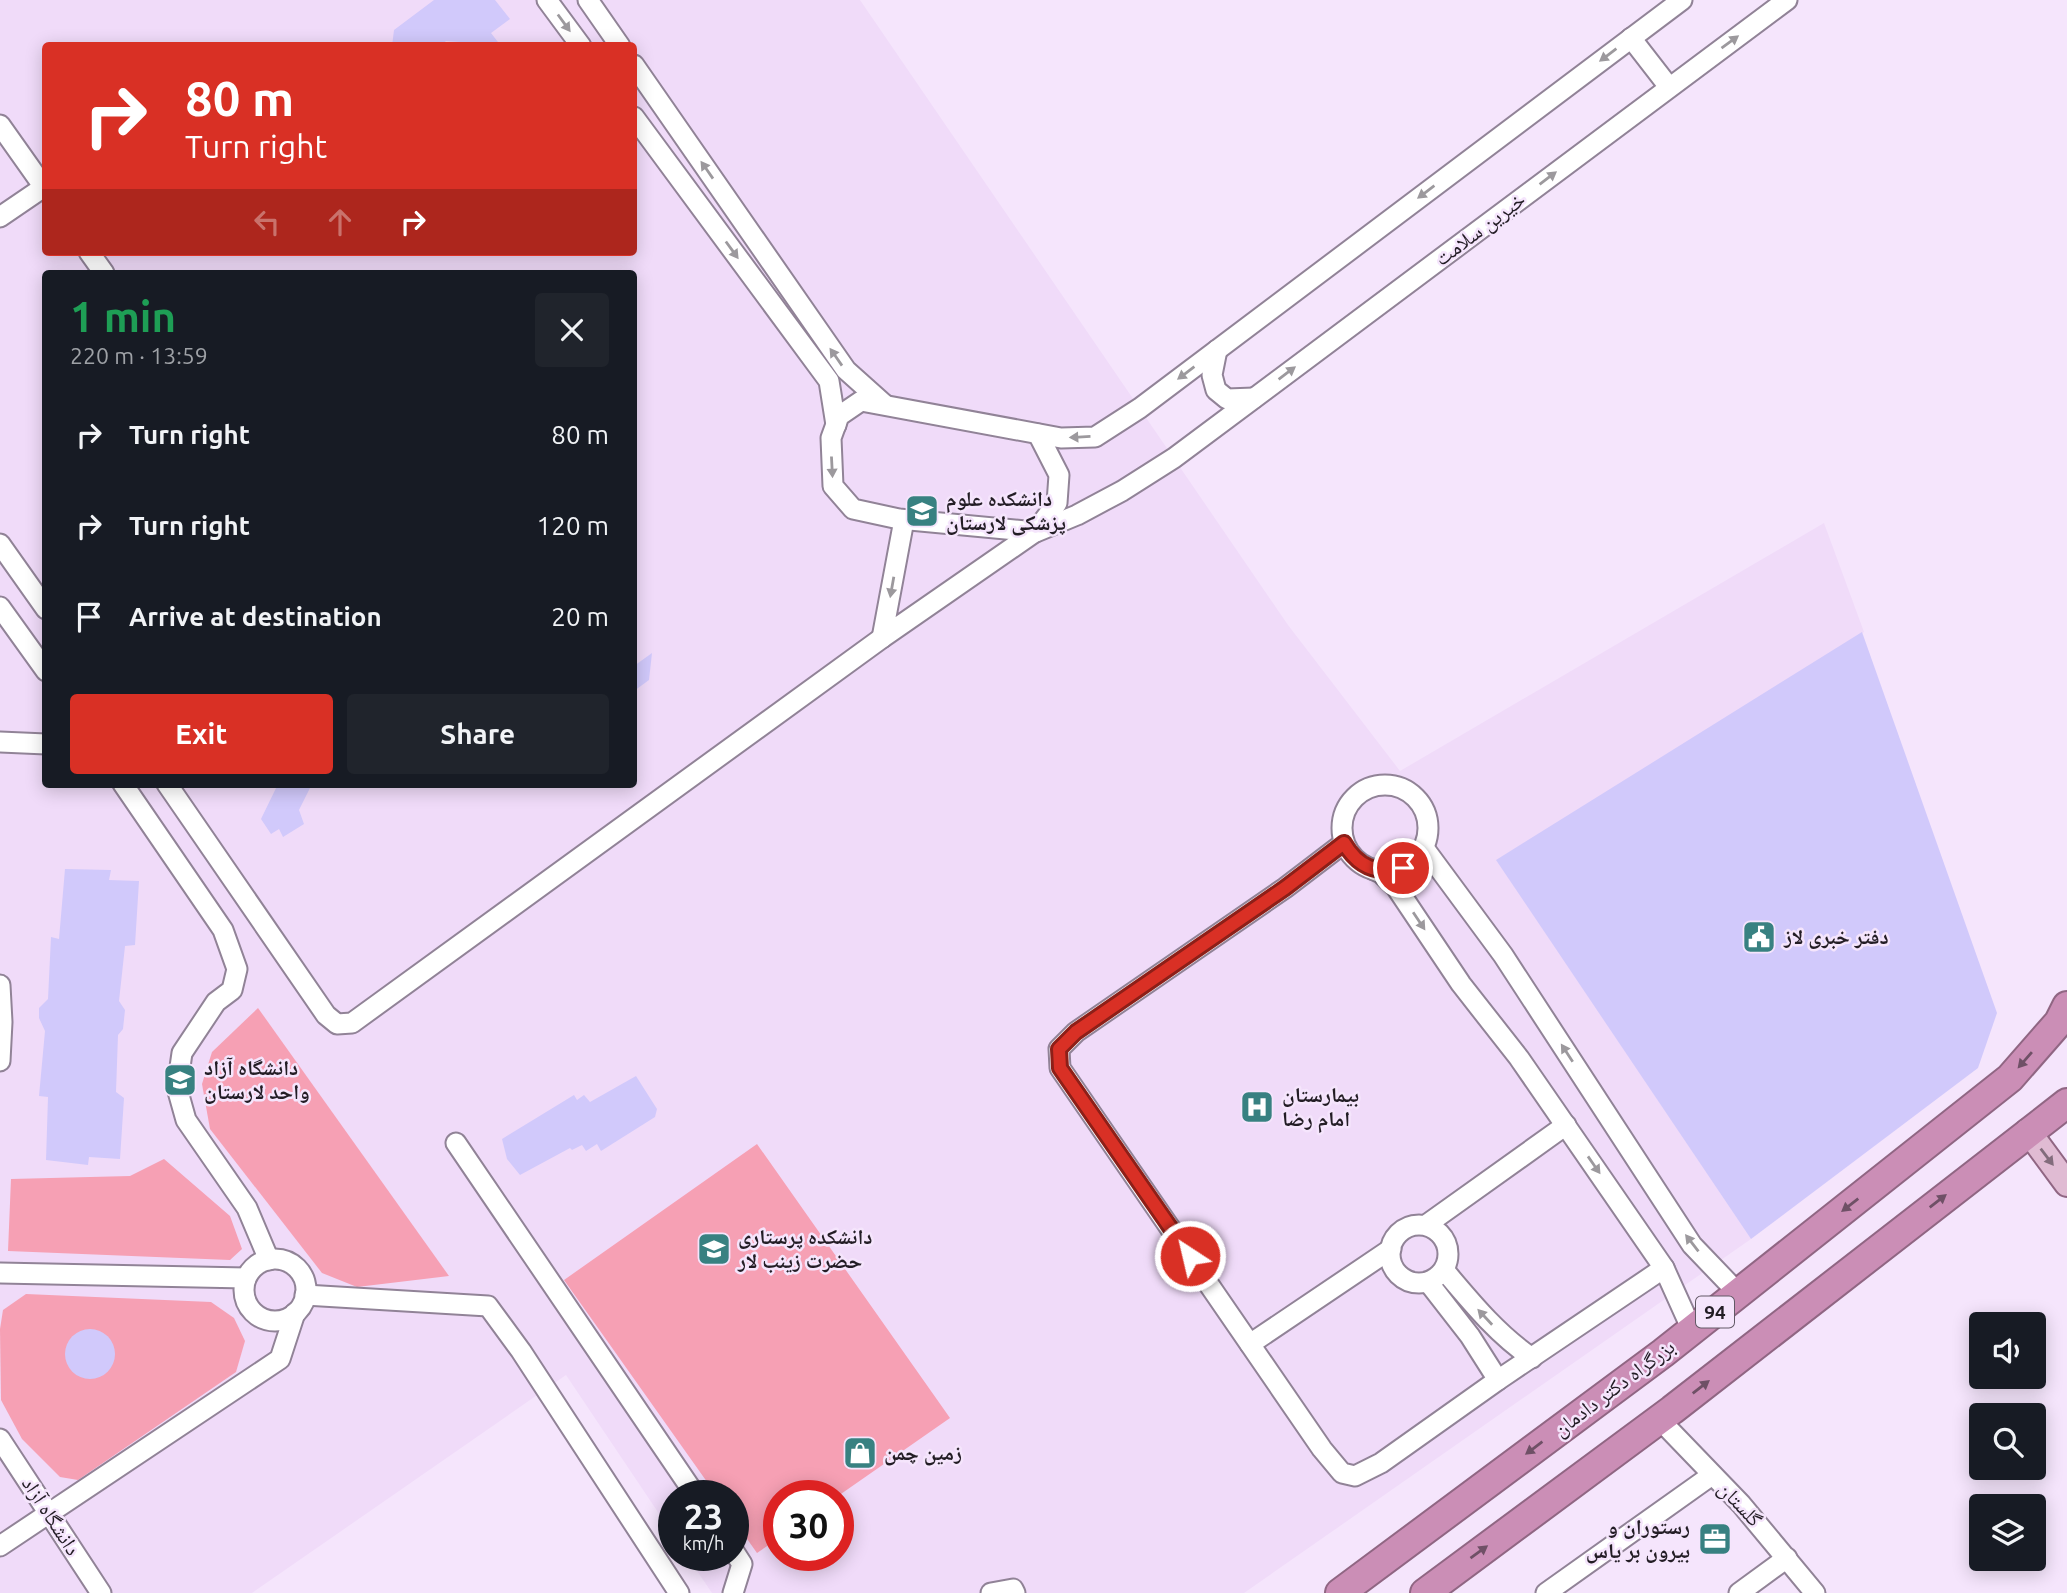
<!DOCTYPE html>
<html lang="en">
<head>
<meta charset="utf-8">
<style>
	:root { --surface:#171b24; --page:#20242c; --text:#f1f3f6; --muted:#9ea1a6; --accent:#d93025 }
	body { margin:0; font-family:Ubuntu,"Noto Naskh Arabic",sans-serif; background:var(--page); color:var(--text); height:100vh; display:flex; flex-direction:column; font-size:26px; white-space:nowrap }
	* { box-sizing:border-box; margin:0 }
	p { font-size:23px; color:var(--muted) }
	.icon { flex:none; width:38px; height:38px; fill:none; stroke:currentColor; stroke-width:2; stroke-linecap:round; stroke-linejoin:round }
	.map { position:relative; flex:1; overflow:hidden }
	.side { position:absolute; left:42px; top:270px; width:595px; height:518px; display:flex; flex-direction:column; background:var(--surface); border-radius:7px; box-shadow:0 4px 18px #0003 }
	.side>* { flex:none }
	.hud { position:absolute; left:42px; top:42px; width:595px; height:214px; border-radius:7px; box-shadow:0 4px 18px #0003; background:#d93025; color:#fff; overflow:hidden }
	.controls { position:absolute; left:1969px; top:1312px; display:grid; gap:14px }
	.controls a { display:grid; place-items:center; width:77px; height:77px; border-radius:7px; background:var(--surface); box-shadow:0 4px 18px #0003; font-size:35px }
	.speed { position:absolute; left:658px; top:1480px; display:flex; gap:14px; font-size:35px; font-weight:700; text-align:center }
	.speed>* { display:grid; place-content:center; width:91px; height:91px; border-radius:50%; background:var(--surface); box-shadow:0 4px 18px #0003; line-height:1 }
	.speed small { font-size:18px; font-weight:400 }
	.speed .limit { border:10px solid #d22; background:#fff; color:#111 }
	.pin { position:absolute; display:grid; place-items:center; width:60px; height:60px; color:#fff; margin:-30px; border:4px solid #fff; border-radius:50%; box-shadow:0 2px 7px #0007 }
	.me { position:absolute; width:77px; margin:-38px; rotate:325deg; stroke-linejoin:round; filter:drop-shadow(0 0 5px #0008) }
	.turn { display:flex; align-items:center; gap:24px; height:147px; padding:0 28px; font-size:32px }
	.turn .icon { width:91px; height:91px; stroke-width:2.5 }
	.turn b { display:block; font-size:49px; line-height:60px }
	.lanes { display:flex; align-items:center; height:66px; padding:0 28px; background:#0003; justify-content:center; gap:35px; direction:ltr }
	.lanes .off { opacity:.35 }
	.round { display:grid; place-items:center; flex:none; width:74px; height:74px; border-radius:7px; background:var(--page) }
	.overview { display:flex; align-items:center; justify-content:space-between; height:119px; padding:0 28px }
	h1 { font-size:42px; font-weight:700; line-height:52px; color:#1e9e55 }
	.button { display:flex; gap:14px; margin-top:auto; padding:14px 28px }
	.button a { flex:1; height:80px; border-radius:7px; background:var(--accent); color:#fff; font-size:28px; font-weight:700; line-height:80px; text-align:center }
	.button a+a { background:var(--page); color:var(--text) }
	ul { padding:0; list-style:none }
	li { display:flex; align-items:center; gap:21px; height:91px; padding:0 28px }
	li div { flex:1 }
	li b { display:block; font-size:26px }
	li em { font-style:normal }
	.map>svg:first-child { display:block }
	.built { fill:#f0dbf9; fill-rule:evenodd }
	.green { fill:#f6a0b4 }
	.building { fill:#d1c9fb }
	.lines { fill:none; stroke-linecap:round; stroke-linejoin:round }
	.minor-casing { stroke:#918397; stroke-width:23 }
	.major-casing { stroke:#906683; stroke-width:28 }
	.highway-casing { stroke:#906683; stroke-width:32 }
	.minor { stroke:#fff; stroke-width:19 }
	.major { stroke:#e0bbd3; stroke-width:24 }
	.highway { stroke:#cb8eb6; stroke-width:28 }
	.oneway { fill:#9c999d }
	.oneway2 { fill:#6f5066 }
	.oneway3 { fill:#826c7c }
	.route-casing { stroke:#8d1f18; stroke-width:18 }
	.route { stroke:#d93025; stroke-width:12 }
	.labels { text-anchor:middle; stroke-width:5; stroke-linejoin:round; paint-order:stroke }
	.shield { fill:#f5e5fc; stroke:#625966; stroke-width:2 }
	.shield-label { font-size:19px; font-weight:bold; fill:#231d25 }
	.street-label { font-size:21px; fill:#231d25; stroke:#f5e5fc }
	.poi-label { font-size:21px; font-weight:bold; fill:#231d25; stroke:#f5e5fc; text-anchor:start }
</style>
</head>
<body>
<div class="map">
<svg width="2067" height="1593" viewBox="0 0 2067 1593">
	<rect width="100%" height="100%" fill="#f5e5fc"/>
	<path class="built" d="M0 0H860L1288 625 1400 771 1824 523 1864 632 1497 860 1751 1239 1244 1593H712L687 1556H733V1496H674V1536L566 1375 252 1593H0ZM46 46H634V252H46ZM46 273H634V784H46ZM779 1496H838V1556H779Z"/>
	<g class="green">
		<path d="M258 1008 449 1276 357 1287 322 1273 210 1129 202 1084 212 1052Z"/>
		<path d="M757 1144 950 1418 838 1496H779V1538L757 1553 733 1519V1496H717L564 1280Z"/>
		<path d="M164 1159 230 1216 242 1249 230 1260 8 1251 11 1179 130 1176Z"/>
		<path d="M26 1294 211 1302 234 1318 245 1341 236 1372 78 1480 60 1477 22 1439 1 1400 0 1329 3 1310Z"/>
	</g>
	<g class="building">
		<path d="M434 0H495L510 19 491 33 501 46H476L475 43 446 41 440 46H392L394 30Z"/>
		<path d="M1862 632 1997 1013 1978 1068 1751 1239 1496 860Z"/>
		<path d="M652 653 649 680 634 691V666Z"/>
		<path d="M278 784H312L299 810 304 824 283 837 279 829 271 834 261 819Z"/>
		<path d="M65 869 111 870 109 880 139 881 135 945 125 946 119 1001 125 1010 123 1029 118 1035 116 1092 124 1098 120 1159 89 1157 88 1165 46 1160 48 1097 39 1096 45 1031 39 1018V1008L48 999 51 937 59 939Z"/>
		<path d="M636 1076 657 1109 655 1117 601 1151 597 1144 586 1151 582 1145 572 1150 570 1148 520 1175 507 1159 502 1139 574 1095 577 1100 584 1095 590 1102Z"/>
		<circle cx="90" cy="1354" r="25"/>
	</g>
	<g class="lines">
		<defs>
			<g id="minor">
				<path d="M547 0 581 46"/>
				<path d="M588 0 620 46"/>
				<path d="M1682 0 1140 408 1095 437 1061 438 861 401 839 416 831 438 833 486 853 509 899 519 1036 532 1077 515 1122 491 1174 458 1787 0"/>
				<path d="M1631 38 1669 87"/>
				<path d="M634 65 846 370 884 404"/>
				<path d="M634 117 829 381 836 425"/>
				<path d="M0 125 46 190"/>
				<path d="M0 217 44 187"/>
				<path d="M89 252 104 273"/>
				<path d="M1217 350 1212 375 1216 390 1227 399 1254 398"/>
				<path d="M904 520 882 638 1035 532 1057 503 1059 475 1038 434"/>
				<path d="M0 544 46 609"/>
				<path d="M0 607 46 671"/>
				<path d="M0 742 46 744"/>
				<path d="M123 784 223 930 237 969 232 990 216 1002 182 1053 177 1088 186 1120 247 1208 269 1260"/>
				<path d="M167 784 326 1015 337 1024 352 1023 882 638"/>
				<circle cx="1385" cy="828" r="43"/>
				<path d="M1344 843 1285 888 1076 1032 1059 1049 1060 1068 1322 1449 1342 1473 1355 1476 1381 1463 1498 1380 1664 1268"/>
				<path d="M1424 848 1503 955 1692 1245 1738 1293"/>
				<path d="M1374 870 1381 873 1396 887 1461 984 1519 1058 1664 1268 1692 1330"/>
				<path d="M0 985 2 1022 0 1061"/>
				<path d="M456 1143 696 1496"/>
				<circle cx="1419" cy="1254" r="29"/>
				<path d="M1426 1225 1566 1125"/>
				<circle cx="275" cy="1290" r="31"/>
				<path d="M1444 1270C1471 1302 1497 1334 1532 1358"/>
				<path d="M0 1273 246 1278"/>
				<path d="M1428 1282 1470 1336 1498 1380"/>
				<path d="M305 1295 488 1306 521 1351 679 1593"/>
				<path d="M1250 1344 1391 1249"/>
				<path d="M1660 1420 1741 1504 1815 1593"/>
				<path d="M0 1439 101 1593"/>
				<path d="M0 1546 280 1359 295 1313"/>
				<path d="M733 1550 742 1564 733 1593"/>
				<path d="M991 1593 1013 1589 1015 1593"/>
				<path d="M1546 1593 1712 1475"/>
				<path d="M1739 1593 1787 1558"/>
			</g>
			<path id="major" d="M2028 1131 2067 1184"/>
			<g id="highway">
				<path d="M1340 1593 1663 1353 2010 1078 2059 1022 2067 1006"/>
				<path d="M1425 1593 1672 1410 2067 1103"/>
			</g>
		</defs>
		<use href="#minor" class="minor-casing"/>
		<use href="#major" class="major-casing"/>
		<use href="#highway" class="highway-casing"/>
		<use href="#minor" class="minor"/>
		<use href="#major" class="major"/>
		<use href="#highway" class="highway"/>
	</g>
	<defs><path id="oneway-solid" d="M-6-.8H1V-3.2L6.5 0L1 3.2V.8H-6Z" transform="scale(1.75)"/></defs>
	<g class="oneway">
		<use href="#oneway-solid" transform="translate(564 23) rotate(54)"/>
		<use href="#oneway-solid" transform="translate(1730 42) rotate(-36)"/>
		<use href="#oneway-solid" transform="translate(1608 55) rotate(143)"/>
		<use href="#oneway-solid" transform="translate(707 170) rotate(-125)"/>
		<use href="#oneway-solid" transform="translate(1548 178) rotate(-37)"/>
		<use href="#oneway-solid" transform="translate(1426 192) rotate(143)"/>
		<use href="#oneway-solid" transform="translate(732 250) rotate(54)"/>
		<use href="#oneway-solid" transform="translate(836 357) rotate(-125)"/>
		<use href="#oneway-solid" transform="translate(1186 373) rotate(143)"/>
		<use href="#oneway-solid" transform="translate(1287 373) rotate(-37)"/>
		<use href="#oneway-solid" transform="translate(1080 437) rotate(177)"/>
		<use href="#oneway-solid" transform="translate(832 467) rotate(87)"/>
		<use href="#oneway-solid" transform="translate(892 587) rotate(100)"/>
		<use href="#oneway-solid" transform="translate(1419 921) rotate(56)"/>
		<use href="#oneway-solid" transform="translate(1567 1053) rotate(-123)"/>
		<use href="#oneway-solid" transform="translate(1594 1165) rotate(55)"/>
		<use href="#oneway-solid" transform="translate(1692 1243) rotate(-128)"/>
		<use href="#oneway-solid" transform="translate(1485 1317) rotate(-133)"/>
	</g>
	<g class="oneway2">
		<use href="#oneway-solid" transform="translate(2025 1060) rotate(131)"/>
		<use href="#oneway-solid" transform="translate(1938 1201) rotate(-38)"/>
		<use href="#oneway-solid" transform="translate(1850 1205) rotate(142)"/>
		<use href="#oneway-solid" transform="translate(1701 1387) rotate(-38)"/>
		<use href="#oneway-solid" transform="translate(1534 1448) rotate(143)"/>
		<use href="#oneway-solid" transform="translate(1479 1552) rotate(-36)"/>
	</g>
	<use class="oneway3" href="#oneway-solid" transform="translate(2047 1157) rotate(53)"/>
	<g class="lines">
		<defs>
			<path id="route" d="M1190 1256 1060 1068 1059 1049 1076 1032 1285 888 1344 843C1358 867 1377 875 1403 868"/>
		</defs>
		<use href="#route" class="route-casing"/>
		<use href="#route" class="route"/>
	</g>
	<defs>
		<symbol id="university-square" viewBox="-11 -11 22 22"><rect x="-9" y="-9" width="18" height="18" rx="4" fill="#388181" stroke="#f5e5fc"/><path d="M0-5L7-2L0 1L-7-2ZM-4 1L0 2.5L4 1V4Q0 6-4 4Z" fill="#fff"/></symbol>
		<symbol id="civic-square" viewBox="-11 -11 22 22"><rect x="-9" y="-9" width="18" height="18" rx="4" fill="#388181" stroke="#f5e5fc"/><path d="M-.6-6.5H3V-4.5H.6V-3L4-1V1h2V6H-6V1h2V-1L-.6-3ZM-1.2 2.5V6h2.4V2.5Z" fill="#fff"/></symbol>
		<symbol id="hospital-square" viewBox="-11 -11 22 22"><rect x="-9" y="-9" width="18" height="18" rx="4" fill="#388181" stroke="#f5e5fc"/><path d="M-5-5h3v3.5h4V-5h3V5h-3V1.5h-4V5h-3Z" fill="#fff"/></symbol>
		<symbol id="shop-square" viewBox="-11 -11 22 22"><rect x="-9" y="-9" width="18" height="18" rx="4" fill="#388181" stroke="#f5e5fc"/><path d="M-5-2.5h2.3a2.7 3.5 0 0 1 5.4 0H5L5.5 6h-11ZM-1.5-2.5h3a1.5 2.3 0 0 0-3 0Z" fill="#fff"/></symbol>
		<symbol id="office-square" viewBox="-11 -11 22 22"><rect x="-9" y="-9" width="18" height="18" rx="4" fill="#388181" stroke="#f5e5fc"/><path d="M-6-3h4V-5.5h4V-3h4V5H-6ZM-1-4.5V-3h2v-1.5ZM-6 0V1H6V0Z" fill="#fff"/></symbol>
	</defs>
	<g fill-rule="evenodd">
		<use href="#university-square" x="903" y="492" width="38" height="38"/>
		<use href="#civic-square" x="1740" y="918" width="38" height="38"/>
		<use href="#university-square" x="161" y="1061" width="38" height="38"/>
		<use href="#hospital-square" x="1238" y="1088" width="38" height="38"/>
		<use href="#university-square" x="695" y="1230" width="38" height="38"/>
		<use href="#shop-square" x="841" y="1434" width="38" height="38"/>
		<use href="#office-square" x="1696" y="1520" width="38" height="38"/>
	</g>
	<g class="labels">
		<rect class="shield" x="1696" y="1296.5" width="38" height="31" rx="5"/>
		<g class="shield-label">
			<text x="1715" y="1319">94</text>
		</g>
		<g class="street-label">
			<text transform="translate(1480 229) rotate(-37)" y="7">خیرین سلامت</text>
			<text transform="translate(1614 1388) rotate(-37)" y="7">بزرگراه دکتر دادمان</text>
			<text transform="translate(1740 1504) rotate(47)" y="7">گلستان</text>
			<text transform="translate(51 1516) rotate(57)" y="7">دانشگاه آزاد</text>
		</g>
		<g class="poi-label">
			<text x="946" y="506">دانشکده علوم<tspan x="946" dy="24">پزشکی لارستان</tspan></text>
			<text x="1784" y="944">دفتر خبری لاز</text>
			<text x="204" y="1075">دانشگاه آزاد<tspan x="204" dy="24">واحد لارستان</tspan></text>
			<text x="1282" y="1102">بیمارستان<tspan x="1282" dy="24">امام رضا</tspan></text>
			<text x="738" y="1244">دانشکده پرستاری<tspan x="738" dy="24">حضرت زینب لار</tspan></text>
			<text x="884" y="1460">زمین چمن</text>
			<text x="1690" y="1534" text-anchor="end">رستوران و<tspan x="1690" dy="24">بیرون بر یاس</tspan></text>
		</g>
	</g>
</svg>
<div class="controls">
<a><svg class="icon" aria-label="sound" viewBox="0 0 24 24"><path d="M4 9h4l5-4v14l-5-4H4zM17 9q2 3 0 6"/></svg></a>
<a><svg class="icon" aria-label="search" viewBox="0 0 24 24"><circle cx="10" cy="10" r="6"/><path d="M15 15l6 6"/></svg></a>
<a><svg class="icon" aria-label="layers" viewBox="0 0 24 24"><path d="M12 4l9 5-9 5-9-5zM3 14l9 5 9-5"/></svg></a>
</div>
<div class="speed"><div>23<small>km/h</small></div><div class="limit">30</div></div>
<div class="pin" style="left:1403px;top:868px;background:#d93025"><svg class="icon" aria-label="arrive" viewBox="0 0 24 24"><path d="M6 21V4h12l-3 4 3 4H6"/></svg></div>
<svg class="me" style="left:1190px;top:1256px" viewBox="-20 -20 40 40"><circle r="17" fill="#d93025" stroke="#fff" stroke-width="3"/><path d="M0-11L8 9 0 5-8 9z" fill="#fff"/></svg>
<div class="hud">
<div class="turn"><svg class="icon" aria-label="right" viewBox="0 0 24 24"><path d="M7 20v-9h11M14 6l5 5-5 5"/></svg><div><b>80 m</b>Turn right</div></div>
<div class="lanes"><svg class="icon off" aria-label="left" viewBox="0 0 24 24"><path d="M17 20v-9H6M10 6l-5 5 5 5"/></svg><svg class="icon off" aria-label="ahead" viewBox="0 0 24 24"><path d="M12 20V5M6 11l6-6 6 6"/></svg><svg class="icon" aria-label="right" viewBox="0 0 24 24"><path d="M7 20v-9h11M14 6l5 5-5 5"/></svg></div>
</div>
<section class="side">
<div class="overview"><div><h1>1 min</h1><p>220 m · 13:59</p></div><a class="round"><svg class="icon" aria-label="close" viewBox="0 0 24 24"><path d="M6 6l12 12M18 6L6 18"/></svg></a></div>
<ul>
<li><svg class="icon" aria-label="right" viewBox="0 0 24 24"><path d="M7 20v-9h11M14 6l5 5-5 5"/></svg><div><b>Turn right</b></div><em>80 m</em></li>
<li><svg class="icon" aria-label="right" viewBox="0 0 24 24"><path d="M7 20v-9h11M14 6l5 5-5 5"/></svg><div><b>Turn right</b></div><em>120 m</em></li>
<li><svg class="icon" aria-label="arrive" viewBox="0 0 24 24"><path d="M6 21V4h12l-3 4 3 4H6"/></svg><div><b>Arrive at destination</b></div><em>20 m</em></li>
</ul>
<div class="button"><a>Exit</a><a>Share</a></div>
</section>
</div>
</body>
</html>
